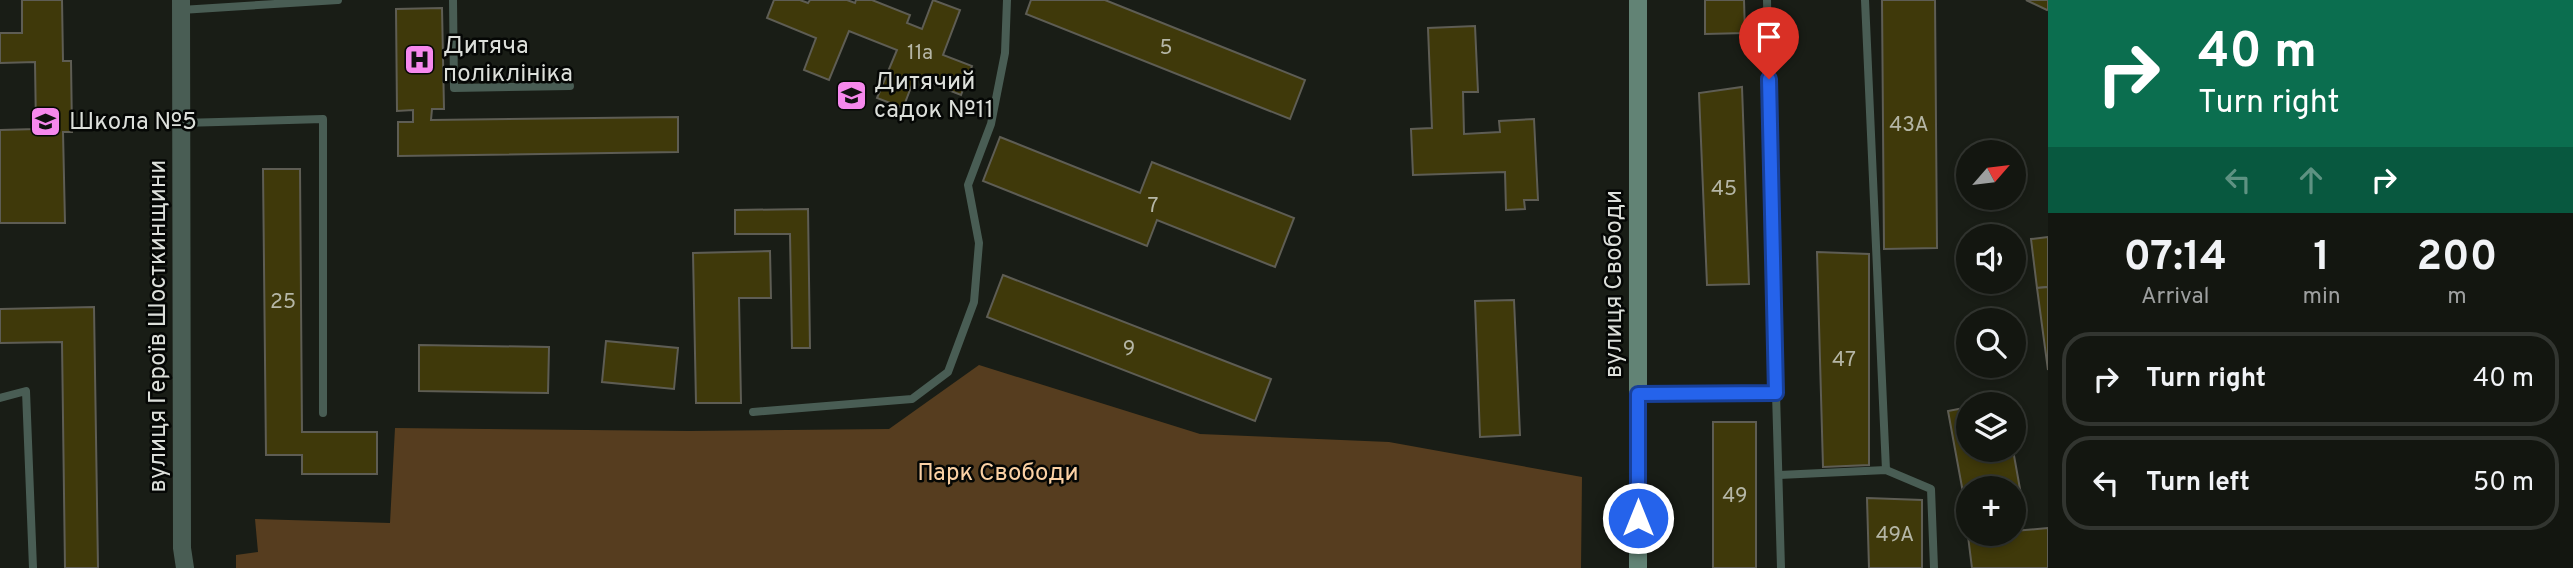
<!DOCTYPE html>
<html lang="en">
<head>
<meta charset="utf-8">
<style>
	:root { --surface:#131610; --page:#20231e; --text:#f1f3f6; --muted:#9d9f9f; --line:#323530 }
	body { margin:0; font-family:Overpass,sans-serif; background:var(--page); color:var(--text); height:100vh; display:flex; flex-direction:column; font-size:26px; white-space:nowrap }
	* { box-sizing:border-box; margin:0 }
	p { font-size:23px; color:var(--muted) }
	.icon { flex:none; width:38px; height:38px; fill:none; stroke:currentColor; stroke-width:2; stroke-linecap:round; stroke-linejoin:round }
	.map { position:relative; flex:1; overflow:hidden }
	.sheet { display:flex; flex-direction:column; background:var(--surface); width:525px }
	.sheet>* { flex:none }
	.banner { background:#0b6e4f; color:#fff; overflow:hidden }
	.needle { width:46px; rotate:62deg }
	.buttons { position:absolute; left:1956px; top:140px; display:grid; gap:14px }
	.buttons a { display:grid; place-items:center; width:70px; height:70px; border-radius:50%; background:var(--surface); box-shadow:0 4px 10px #0003,0 0 0 2px var(--line); font-size:35px }
	.pin { position:absolute; display:grid; place-items:center; width:60px; height:60px; color:#fff; margin:-72px -30px; border-radius:50% 50% 50% 0; rotate:-45deg; box-shadow:0 0 7px #0007 }
	.pin .icon { rotate:45deg }
	.me { position:absolute; width:77px; margin:-38px; rotate:0deg; stroke-linejoin:round; filter:drop-shadow(0 0 5px #0008) }
	.turn { display:flex; align-items:center; gap:24px; height:147px; padding:0 35px; font-size:32px }
	.turn .icon { width:91px; height:91px; stroke-width:2.5 }
	.turn b { display:block; font-size:49px; line-height:60px }
	.lanes { display:flex; align-items:center; height:66px; padding:0 35px; background:#0003; justify-content:center; gap:35px; direction:ltr }
	.lanes .off { opacity:.35 }
	.eta { display:flex; justify-content:space-evenly; align-items:center; height:119px; text-align:center }
	.eta b { font-size:42px; font-weight:700; line-height:49px }
	ul { padding:0; list-style:none }
	li { display:flex; align-items:center; gap:21px; height:94px; margin:0 14px 10px; padding:0 21px; border:4px solid var(--line); border-radius:28px }
	li div { flex:1 }
	li b { display:block; font-size:26px }
	li em { font-style:normal }
	main { display:flex; flex:1; min-height:0 }
	.map>svg:first-child { display:block }
	.green { fill:#563d1f }
	.building { fill:#3f390a; stroke:#5e5d54; stroke-width:2 }
	.lines { fill:none; stroke-linecap:round; stroke-linejoin:round }
	.service { stroke:#495d54; stroke-width:8 }
	.tertiary { stroke:#495d54; stroke-width:18 }
	.secondary { stroke:#628375; stroke-width:18 }
	.route-casing { stroke:#184099; stroke-width:18 }
	.route { stroke:#2563eb; stroke-width:12 }
	.labels { text-anchor:middle; stroke-width:5; stroke-linejoin:round; paint-order:stroke }
	.number-label { font-size:21px; fill:#b5b6a6 }
	.poi-label { font-size:24px; fill:#dcdfda; stroke:#050705; text-anchor:start }
	.street-label { font-size:24px; fill:#dcdfda; stroke:#050705 }
	.park-label { font-size:24px; fill:#fbd1a4; stroke:#050705 }
</style>
</head>
<body>
<main>
<div class="map">
<svg width="2048" height="568" viewBox="0 0 2048 568">
	<rect width="100%" height="100%" fill="#191d16"/>
	<path class="green" d="M979 365 1200 434 1389 442 1582 477 1581 568H236V555L258 552 255 519 390 523 395 428 689 431 889 429Z"/>
	<g class="building">
		<path d="M22 0H62L63 61H71L72 132H63L65 223H0V130L36 129 35 62 0 63V33H22Z"/>
		<path d="M774 0H800L808 3 810 0H847L855 3 856 0H872L910 15 907 23 922 29 933 0 960 10 943 55 972 66 961 95 915 77 903 108 877 98 897 50 849 31 829 80 804 70 816 38 767 18Z"/>
		<path d="M1031 0H1105L1305 80 1290 119 1026 14Z"/>
		<path d="M1705 0H1744L1745 33 1705 34Z"/>
		<path d="M1882 0H1935L1937 248 1884 249Z"/>
		<path d="M2026 0H2048V9L2047 10Z"/>
		<path d="M442 8 444 109H432L431 120 678 117V152L398 156V122H413V110L397 111 396 9Z"/>
		<path d="M1475 26 1478 92H1463L1464 134 1500 132 1499 121 1534 119 1538 200H1524L1525 209 1506 210 1505 172 1413 175 1411 129 1432 128 1428 28Z"/>
		<path d="M1742 87 1749 284 1707 285 1699 93Z"/>
		<path d="M1000 137 1140 193 1152 162 1294 218 1275 267 1157 220 1147 246 983 181Z"/>
		<path d="M263 169H300L302 432H377V474H302V455H266Z"/>
		<path d="M808 209 810 348H792L790 234H735V210Z"/>
		<path d="M2048 237V287L2037 288 2031 239Z"/>
		<path d="M770 251 771 298H739L741 403H696L693 253Z"/>
		<path d="M1817 252 1869 254V465L1823 467Z"/>
		<path d="M1003 275 1271 379 1255 421 987 317Z"/>
		<path d="M2048 287V370L2037 288Z"/>
		<path d="M1514 300 1520 435 1480 437 1475 301Z"/>
		<path d="M94 307 98 568H65L62 342 0 343V309Z"/>
		<path d="M606 341 678 348 674 389 602 382Z"/>
		<path d="M419 345 549 347 548 393 419 391Z"/>
		<path d="M1969 407V450H2013L2022 500 2014 501V488H1969V509H1966L1948 411Z"/>
		<rect x="1713" y="422" width="43" height="146"/>
		<path d="M1867 498 1922 500V568H1869Z"/>
		<path d="M2048 528V568H1972L1968 536 2014 534V531Z"/>
	</g>
	<g class="lines">
		<g class="service">
			<path d="M453 0 454 88 570 86"/>
			<path d="M1865 0 1886 470"/>
			<path d="M181 10 338 0"/>
			<path d="M181 123 323 119V413"/>
			<path d="M1776 393 1781 568"/>
			<path d="M1638 394 1776 393 1767 0"/>
			<path d="M0 398 26 391 33 568"/>
			<path d="M753 412 912 399 948 372 974 302 979 243 968 185 991 124 1005 53 1007 0"/>
			<path d="M1779 475 1886 470 1931 489 1934 568"/>
		</g>
		<path class="tertiary" d="M181 0 182 548 185 568"/>
		<path class="secondary" d="M1638 0V568"/>
	</g>
	<g class="lines">
		<defs>
			<path id="route" d="M1638 518V394L1776 393 1769 79"/>
		</defs>
		<use href="#route" class="route-casing"/>
		<use href="#route" class="route"/>
	</g>
	<defs>
		<symbol id="hospital-square" viewBox="-11 -11 22 22"><rect x="-9" y="-9" width="18" height="18" rx="4" fill="#f688ed" stroke="#050705"/><path d="M-5-5h3v3.5h4V-5h3V5h-3V1.5h-4V5h-3Z" fill="#111"/></symbol>
		<symbol id="school-square" viewBox="-11 -11 22 22"><rect x="-9" y="-9" width="18" height="18" rx="4" fill="#f688ed" stroke="#050705"/><path d="M0-5L7-2L0 1L-7-2ZM-4 1L0 2.5L4 1V4Q0 6-4 4Z" fill="#111"/></symbol>
	</defs>
	<g fill-rule="evenodd">
		<use href="#hospital-square" x="402" y="42" width="35" height="35"/>
		<use href="#school-square" x="834" y="78" width="35" height="35"/>
		<use href="#school-square" x="28" y="104" width="35" height="35"/>
	</g>
	<g class="labels">
		<g class="number-label">
			<text x="1166" y="54">5</text>
			<text x="920" y="59">11а</text>
			<text x="1909" y="131">43А</text>
			<text x="1724" y="195">45</text>
			<text x="1153" y="212">7</text>
			<text x="283" y="308">25</text>
			<text x="1129" y="355">9</text>
			<text x="1844" y="366">47</text>
			<text x="1735" y="502">49</text>
			<text x="1895" y="541">49А</text>
		</g>
		<g class="poi-label">
			<text x="443" y="53">Дитяча<tspan x="443" dy="28">поліклініка</tspan></text>
			<text x="874" y="89">Дитячий<tspan x="874" dy="28">садок №11</tspan></text>
			<text x="69" y="129">Школа №5</text>
		</g>
		<g class="street-label">
			<text transform="translate(1613 284) rotate(-90)" y="8">вулиця Свободи</text>
			<text transform="translate(157 326) rotate(-90)" y="8">вулиця Героїв Шосткинщини</text>
		</g>
		<g class="park-label">
			<text x="998" y="480">Парк Свободи</text>
		</g>
	</g>
</svg>
<div class="buttons">
<a><svg class="needle" viewBox="-14 -14 28 28"><path d="M0-13l5 13h-10z" fill="#e53935"/><path d="M0 13l5-13h-10z" fill="#9d9f9f"/></svg></a>
<a><svg class="icon" aria-label="sound" viewBox="0 0 24 24"><path d="M4 9h4l5-4v14l-5-4H4zM17 9q2 3 0 6"/></svg></a>
<a><svg class="icon" aria-label="search" viewBox="0 0 24 24"><circle cx="10" cy="10" r="6"/><path d="M15 15l6 6"/></svg></a>
<a><svg class="icon" aria-label="layers" viewBox="0 0 24 24"><path d="M12 4l9 5-9 5-9-5zM3 14l9 5 9-5"/></svg></a>
<a>+</a>
</div>
<div class="pin" style="left:1769px;top:79px;background:#d93025"><svg class="icon" aria-label="arrive" viewBox="0 0 24 24"><path d="M6 21V4h12l-3 4 3 4H6"/></svg></div>
<svg class="me" style="left:1638px;top:518px" viewBox="-20 -20 40 40"><circle r="17" fill="#2563eb" stroke="#fff" stroke-width="3"/><path d="M0-11L8 9 0 5-8 9z" fill="#fff"/></svg>
</div>
<section class="sheet">
<div class="banner">
<div class="turn"><svg class="icon" aria-label="right" viewBox="0 0 24 24"><path d="M7 20v-9h11M14 6l5 5-5 5"/></svg><div><b>40 m</b>Turn right</div></div>
<div class="lanes"><svg class="icon off" aria-label="left" viewBox="0 0 24 24"><path d="M17 20v-9H6M10 6l-5 5 5 5"/></svg><svg class="icon off" aria-label="ahead" viewBox="0 0 24 24"><path d="M12 20V5M6 11l6-6 6 6"/></svg><svg class="icon" aria-label="right" viewBox="0 0 24 24"><path d="M7 20v-9h11M14 6l5 5-5 5"/></svg></div>
</div>
<div class="eta">
<div><b>07:14</b><p>Arrival</p></div>
<div><b>1</b><p>min</p></div>
<div><b>200</b><p>m</p></div>
</div>
<ul>
<li><svg class="icon" aria-label="right" viewBox="0 0 24 24"><path d="M7 20v-9h11M14 6l5 5-5 5"/></svg><div><b>Turn right</b></div><em>40 m</em></li>
<li><svg class="icon" aria-label="left" viewBox="0 0 24 24"><path d="M17 20v-9H6M10 6l-5 5 5 5"/></svg><div><b>Turn left</b></div><em>50 m</em></li>
</ul>
</section>
</main>
</body>
</html>
